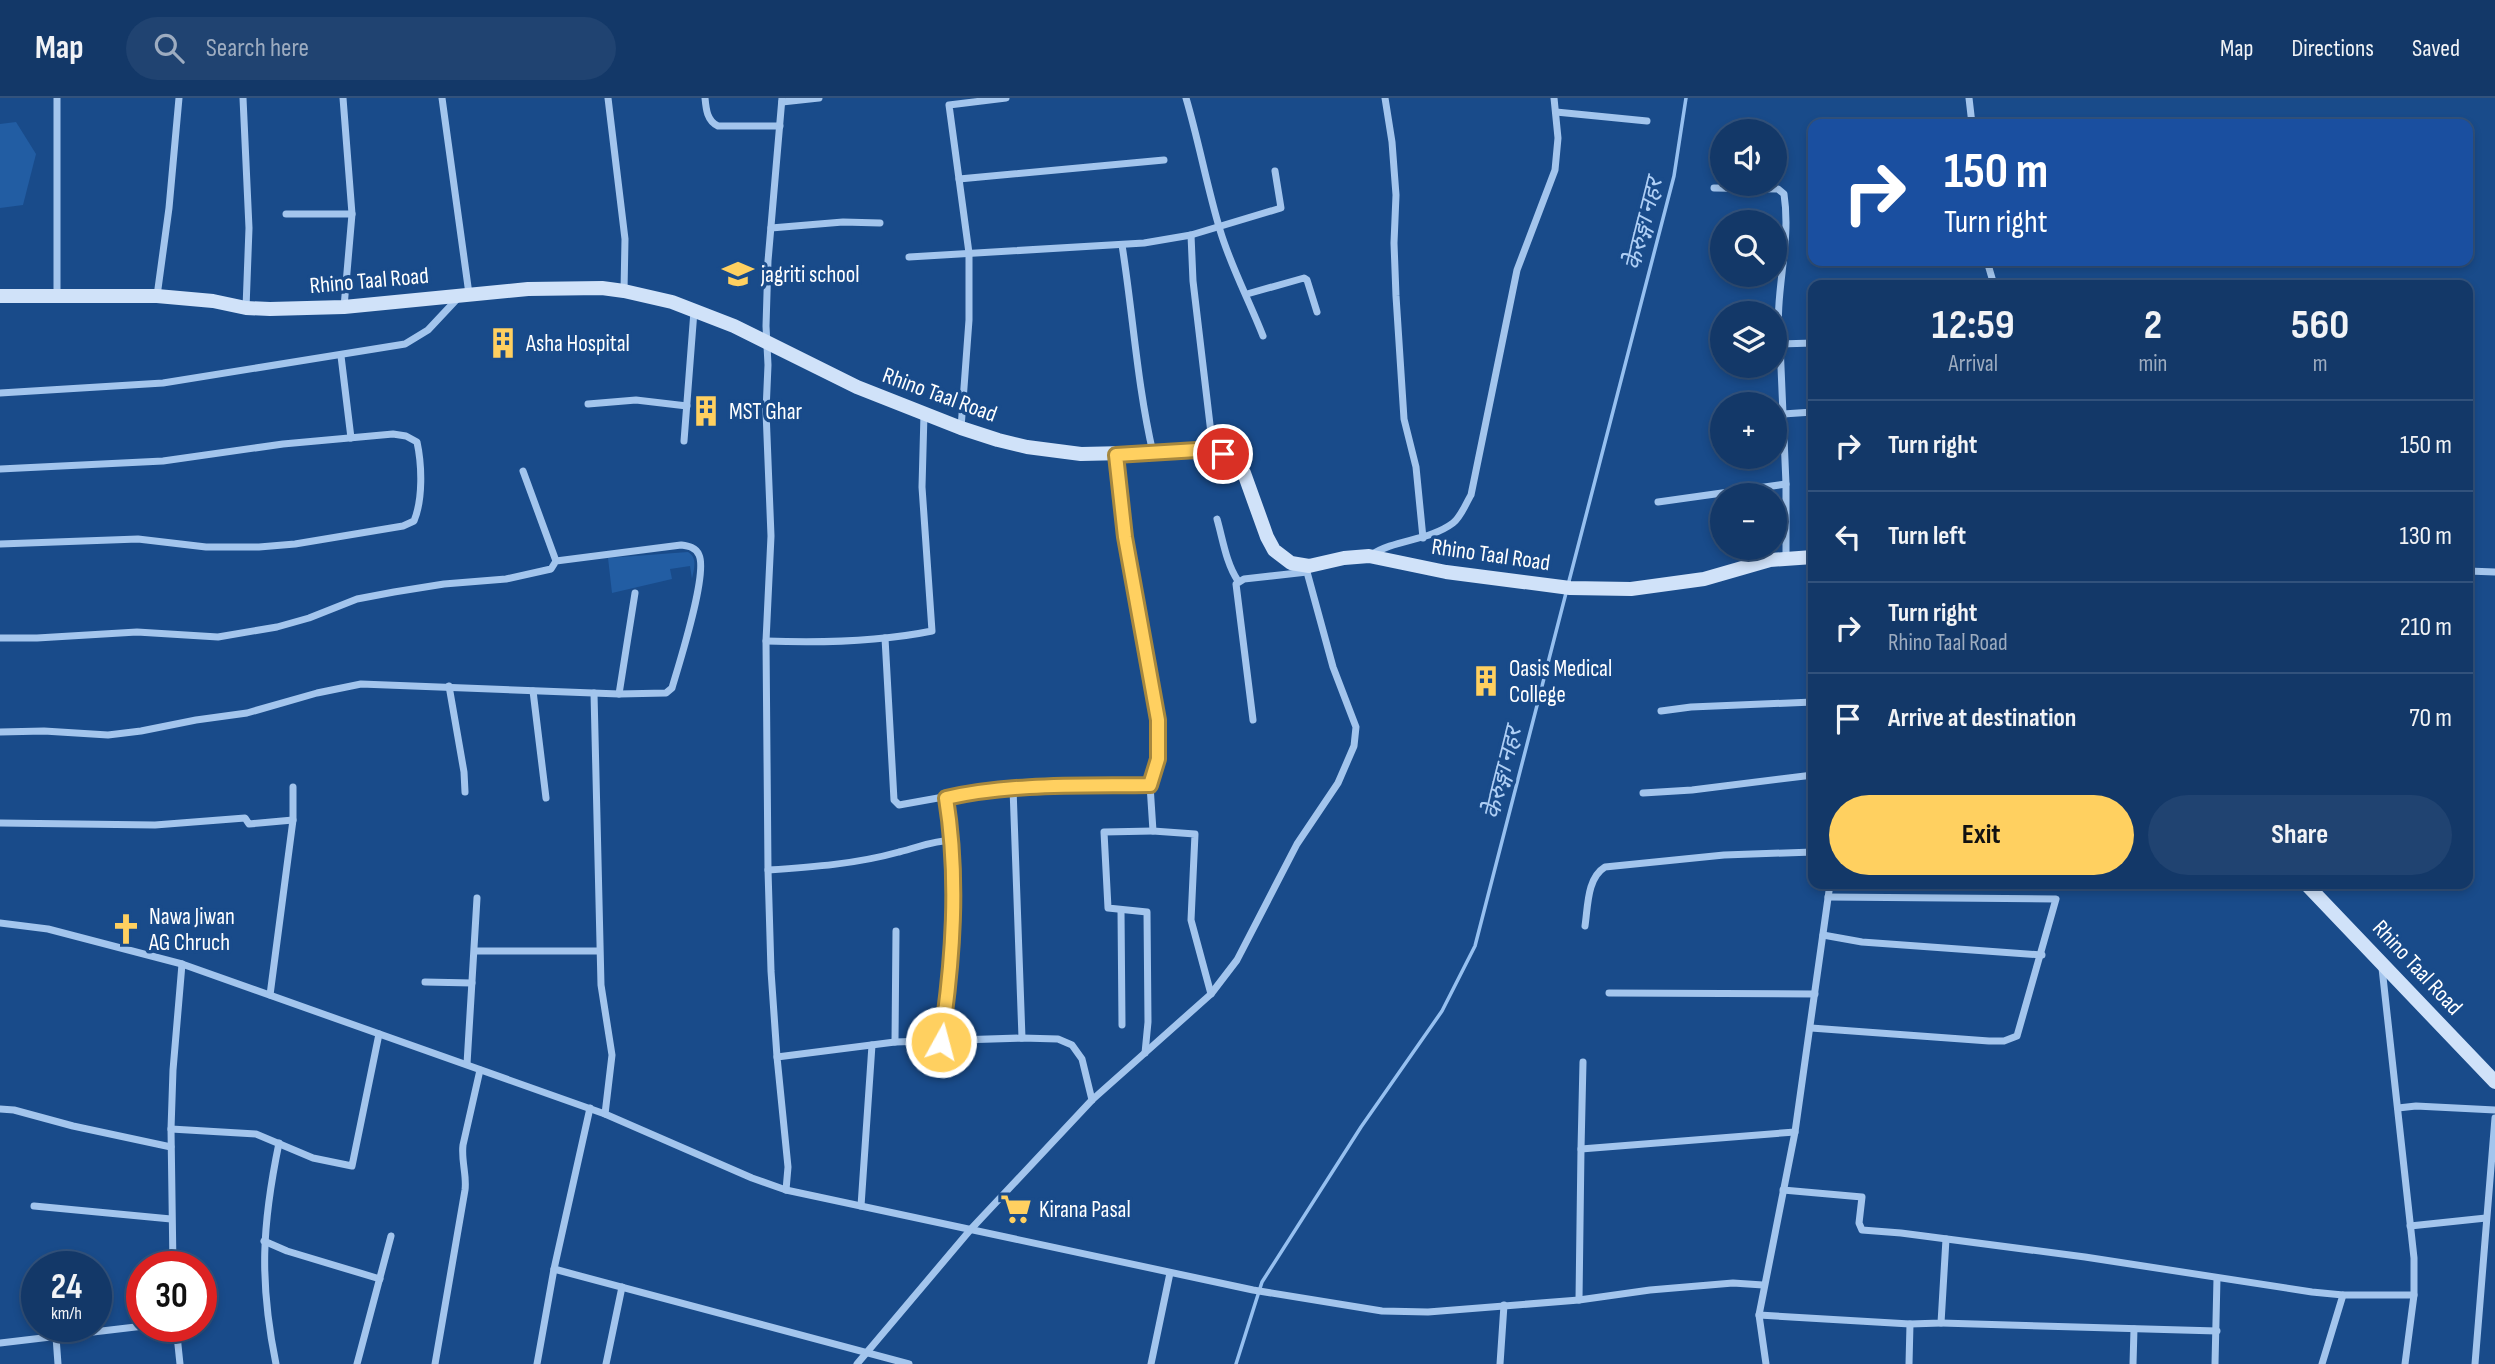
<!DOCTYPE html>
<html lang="en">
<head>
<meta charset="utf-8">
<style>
	:root { --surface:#133868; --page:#204371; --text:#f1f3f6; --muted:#9dacc0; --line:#32527c; --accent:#ffd060 }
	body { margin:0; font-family:"Sofia Sans Condensed","Noto Sans Devanagari",sans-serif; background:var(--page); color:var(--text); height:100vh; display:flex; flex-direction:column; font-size:26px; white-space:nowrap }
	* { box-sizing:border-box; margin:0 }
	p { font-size:23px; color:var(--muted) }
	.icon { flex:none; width:38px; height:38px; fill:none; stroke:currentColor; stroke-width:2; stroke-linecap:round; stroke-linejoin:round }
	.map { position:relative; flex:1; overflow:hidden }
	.panel { position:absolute; left:1808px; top:182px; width:665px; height:609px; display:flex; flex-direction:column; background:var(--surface); border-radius:14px; box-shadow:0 4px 10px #0003,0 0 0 2px var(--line) }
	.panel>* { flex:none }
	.hud { position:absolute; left:1808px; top:21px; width:665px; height:147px; border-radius:14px; box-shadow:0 4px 10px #0003,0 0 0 2px var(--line); background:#1a4fa0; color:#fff; overflow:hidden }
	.controls { position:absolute; left:1710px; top:21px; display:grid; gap:14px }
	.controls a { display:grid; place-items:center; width:77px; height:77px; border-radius:50%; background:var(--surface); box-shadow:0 4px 10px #0003,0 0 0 2px var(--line); font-size:35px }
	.speed { position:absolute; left:21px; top:1153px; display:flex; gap:14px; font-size:35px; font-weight:700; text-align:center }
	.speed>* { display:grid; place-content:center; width:91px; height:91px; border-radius:50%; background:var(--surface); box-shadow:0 4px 10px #0003,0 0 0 2px var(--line); line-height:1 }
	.speed small { font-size:18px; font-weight:400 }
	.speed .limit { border:10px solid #d22; background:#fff; color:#111 }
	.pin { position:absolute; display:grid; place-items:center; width:60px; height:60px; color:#fff; margin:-30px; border:4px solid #fff; border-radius:50%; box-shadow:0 2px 7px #0007 }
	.me { position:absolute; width:77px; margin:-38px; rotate:7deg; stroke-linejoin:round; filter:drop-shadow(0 0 5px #0008) }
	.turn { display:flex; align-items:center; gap:24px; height:147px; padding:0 21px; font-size:32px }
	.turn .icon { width:91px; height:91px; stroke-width:2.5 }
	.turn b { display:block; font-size:49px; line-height:60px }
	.eta { display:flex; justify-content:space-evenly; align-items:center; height:119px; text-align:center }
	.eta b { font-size:42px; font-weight:700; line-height:49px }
	.action { display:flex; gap:14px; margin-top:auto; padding:14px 21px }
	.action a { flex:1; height:80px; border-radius:42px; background:var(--accent); color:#111; font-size:28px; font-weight:700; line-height:80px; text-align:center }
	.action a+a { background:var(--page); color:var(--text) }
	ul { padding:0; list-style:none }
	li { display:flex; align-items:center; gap:21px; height:91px; padding:0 21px; border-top:2px solid var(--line) }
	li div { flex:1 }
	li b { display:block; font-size:26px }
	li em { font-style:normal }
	header { display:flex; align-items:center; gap:42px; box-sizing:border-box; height:98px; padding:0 35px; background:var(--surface); border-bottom:2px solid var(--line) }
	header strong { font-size:33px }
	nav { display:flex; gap:38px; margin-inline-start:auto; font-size:24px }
	.search { width:490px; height:63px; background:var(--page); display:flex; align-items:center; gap:18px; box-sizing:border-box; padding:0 24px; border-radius:38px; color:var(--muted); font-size:26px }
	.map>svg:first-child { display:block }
	.green { fill:#225da3 }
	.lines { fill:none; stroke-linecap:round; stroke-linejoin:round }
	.stream { stroke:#96c0f0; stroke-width:3.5 }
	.street { stroke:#a3c5ed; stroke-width:7 }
	.secondary { stroke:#d0e2f9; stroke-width:14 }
	.route-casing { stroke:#a6873e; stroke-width:18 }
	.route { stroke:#ffd060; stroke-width:12 }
	.labels { text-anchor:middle; stroke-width:7; stroke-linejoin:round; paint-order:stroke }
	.poi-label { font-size:23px; fill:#fff; stroke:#194b8a; text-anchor:start }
	.street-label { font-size:23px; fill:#fff; stroke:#194b8a }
	.water-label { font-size:24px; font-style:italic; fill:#afcff5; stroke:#194b8a }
</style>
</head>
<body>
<header>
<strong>Map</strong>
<div class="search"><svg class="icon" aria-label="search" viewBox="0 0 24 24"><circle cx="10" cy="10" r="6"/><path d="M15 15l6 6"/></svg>Search here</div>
<nav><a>Map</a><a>Directions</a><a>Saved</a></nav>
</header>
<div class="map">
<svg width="2495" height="1266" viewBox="0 0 2495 1266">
	<rect width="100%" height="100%" fill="#194b8a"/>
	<g class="green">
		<path d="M16 24 36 56 23 107 0 110V26Z"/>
		<path d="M688 454C698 460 694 471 692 481L690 468 670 471 672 481 612 495 608 460Z"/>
	</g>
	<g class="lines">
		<g class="stream">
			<path d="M1568 487 1674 78 1686 0"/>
			<path d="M1236 1266 1262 1184 1361 1029 1442 913 1475 848 1566 495"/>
		</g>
		<g class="street">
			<path d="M243 0 249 130 246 210"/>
			<path d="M343 0 352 116 344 209"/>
			<path d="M442 0 469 196"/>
			<path d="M608 0 625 141 624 193"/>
			<path d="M705 0C706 11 707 23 718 28H780"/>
			<path d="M1186 0C1199 44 1207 89 1220 132 1231 169 1249 202 1263 238"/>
			<path d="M1385 0 1392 44 1396 97 1394 145 1396 198 1404 321 1416 369 1423 440"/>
			<path d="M1969 0 1972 26"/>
			<path d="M782 4 819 0"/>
			<path d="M1556 14 1647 23"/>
			<path d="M959 81 1164 62"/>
			<path d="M1714 90 1778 91 1784 96C1792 148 1773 196 1780 246"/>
			<path d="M286 116H352"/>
			<path d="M771 130 843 124 880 125"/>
			<path d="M1191 137 1193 183 1213 352"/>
			<path d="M1122 147C1133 216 1137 286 1153 355"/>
			<path d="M909 159 1144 145 1191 137 1281 110 1275 73"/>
			<path d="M1987 163 1994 187"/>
			<path d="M57 196V0"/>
			<path d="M1247 196 1304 180 1307 182 1317 214"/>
			<path d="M157 198 169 110 179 0"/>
			<path d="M341 258 351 340"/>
			<path d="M0 295 163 285 405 246 428 232 458 200"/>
			<path d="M588 306 636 302 687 308"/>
			<path d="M1783 316 1813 314"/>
			<path d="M961 330 969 222V155L949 7 1006 0"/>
			<path d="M684 343 694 213"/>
			<path d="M0 371 163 363 283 346 393 336 406 338 417 344C422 367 423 401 414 423L403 428 295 446 259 449H206L138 441 0 446"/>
			<path d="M523 373 556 463"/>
			<path d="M1658 404 1786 386"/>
			<path d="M1217 421C1223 442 1226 465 1238 483"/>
			<path d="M1371 457C1395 441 1429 443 1453 425 1461 419 1466 405 1471 397L1517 172 1555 72 1558 40 1554 0"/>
			<path d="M1786 460V386L1780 246 1813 245"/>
			<path d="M2468 473 2495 474"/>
			<path d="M0 540H37L137 534 218 539 277 529 309 520 357 501 394 494 444 486 506 481 551 471 556 463 681 447C688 448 696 449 699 457 708 476 679 566 672 590L666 595 619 596 361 586 317 595 247 615 196 622 141 633 108 637 44 633 0 634"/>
			<path d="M885 540 894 702 899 707 977 693 1013 690 1150 687 1158 661V622L1125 439 1116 357"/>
			<path d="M766 543C821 545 878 544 932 533L922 389 924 316"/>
			<path d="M449 588 464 674 465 694"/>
			<path d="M533 593 546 700"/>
			<path d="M594 595 601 887 612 957 605 1016"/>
			<path d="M619 596 635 495"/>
			<path d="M1661 613 1691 609 1813 604"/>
			<path d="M1253 622 1236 486 1244 481 1307 474"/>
			<path d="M1150 687 1153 733 1195 736 1191 822 1211 896"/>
			<path d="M1013 690 1022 940"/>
			<path d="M1643 695 1692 692 1813 677"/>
			<path d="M0 725 155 727 245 720 249 726 293 722"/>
			<path d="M768 772C813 769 856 766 899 754 920 749 931 743 953 742"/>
			<path d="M1121 812 1122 927"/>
			<path d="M0 825 48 831 182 866 605 1016 752 1080 786 1092 1253 1192 1382 1213 1428 1214 1579 1202 1650 1192 1733 1185 1763 1187"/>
			<path d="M1585 828C1588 808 1587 780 1605 769L1724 757 1813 754"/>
			<path d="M1823 837 1862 844 2042 857"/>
			<path d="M475 853H599"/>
			<path d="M2382 870 2414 1160V1197L2405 1266"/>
			<path d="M425 884 472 885"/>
			<path d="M1609 895 1815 896"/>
			<path d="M270 897 293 722V689"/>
			<path d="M1811 930 1989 943H2004L2017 938 2056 801 1828 799"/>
			<path d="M895 944 896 833"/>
			<path d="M941 944C953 863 959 781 946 700"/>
			<path d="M1145 955 1148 924 1147 814 1108 810 1104 734 1153 733"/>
			<path d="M777 959 771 873 768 772 766 543 771 438 766 313 768 267 766 228 768 163 782 0"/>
			<path d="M467 966 477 800"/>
			<path d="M2398 1010 2416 1008 2495 1012"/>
			<path d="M0 1011 14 1012 73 1028 171 1049"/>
			<path d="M171 1031 256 1036 313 1060 352 1068 379 936"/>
			<path d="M1581 1051 1583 964"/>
			<path d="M786 1092 788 1069 777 959 895 944 1022 940 1058 941 1072 947 1082 961 1092 1002"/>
			<path d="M1783 1092 1862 1099 1859 1125 1862 1132 1901 1135 2085 1159 2312 1194 2343 1197H2414"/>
			<path d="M34 1108 171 1121"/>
			<path d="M861 1108 872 947"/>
			<path d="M2410 1128 2486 1120"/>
			<path d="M264 1143 287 1153 380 1181"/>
			<path d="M173 1169 171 1031 173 972 182 866"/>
			<path d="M554 1171 909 1266"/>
			<path d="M1579 1202 1581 1051 1795 1034"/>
			<path d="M1759 1217 1910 1226 1941 1225 1946 1141"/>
			<path d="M1941 1225 2217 1233"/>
			<path d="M176 1228 180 1266"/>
			<path d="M56 1239 58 1266"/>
			<path d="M0 1245 144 1228"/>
			<path d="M276 1266C259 1183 262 1127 279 1045"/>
			<path d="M357 1266 391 1138"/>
			<path d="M435 1266 465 1092C467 1077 461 1063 463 1047L480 972"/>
			<path d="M537 1266 554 1171 590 1010"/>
			<path d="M606 1266 622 1189"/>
			<path d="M857 1266 971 1131 1092 1002 1211 896 1237 862 1297 746 1338 685 1354 648 1356 629 1333 569 1307 474 1309 469"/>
			<path d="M1151 1266 1170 1175"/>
			<path d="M1500 1266 1504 1207"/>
			<path d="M1766 1266 1759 1217 1795 1034 1830 786"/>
			<path d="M1909 1266 1910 1226"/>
			<path d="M2133 1266 2134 1231"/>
			<path d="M2215 1266 2217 1180"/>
			<path d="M2322 1266 2343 1197"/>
			<path d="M2475 1266 2495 1020"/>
		</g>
		<g class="secondary">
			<path d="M0 198H157L213 203 246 210 270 211 344 209 528 191 602 190 624 193 672 204 734 228 857 289 961 330 998 342 1027 349 1081 356 1213 353 1231 360 1244 375 1267 439 1274 452 1291 465 1309 468 1344 460 1369 458 1446 474 1570 490 1631 491 1704 481 1770 462 1813 459"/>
			<path d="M2306 786 2495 984"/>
		</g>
	</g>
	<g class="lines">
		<defs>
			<path id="route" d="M941 944C953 863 959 781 946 700 1013 685 1082 688 1150 687L1158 661V622L1125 439 1116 357 1197 352 1223 356"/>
		</defs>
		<use href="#route" class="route-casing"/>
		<use href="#route" class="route"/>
	</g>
	<defs>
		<symbol id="school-bare" viewBox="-9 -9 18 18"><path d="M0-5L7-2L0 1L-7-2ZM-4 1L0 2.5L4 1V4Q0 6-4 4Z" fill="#ffd060" stroke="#194b8a" stroke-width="2.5" paint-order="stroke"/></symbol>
		<symbol id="building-bare" viewBox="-9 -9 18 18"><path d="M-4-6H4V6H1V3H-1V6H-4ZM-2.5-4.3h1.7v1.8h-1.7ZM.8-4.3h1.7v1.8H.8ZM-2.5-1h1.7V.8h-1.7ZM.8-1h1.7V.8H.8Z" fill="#ffd060" stroke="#194b8a" stroke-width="2.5" paint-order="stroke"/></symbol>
		<symbol id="church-bare" viewBox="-9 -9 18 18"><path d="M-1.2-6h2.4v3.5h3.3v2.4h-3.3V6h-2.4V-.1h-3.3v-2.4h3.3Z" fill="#ffd060" stroke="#194b8a" stroke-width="2.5" paint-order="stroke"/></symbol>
		<symbol id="supermarket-bare" viewBox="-9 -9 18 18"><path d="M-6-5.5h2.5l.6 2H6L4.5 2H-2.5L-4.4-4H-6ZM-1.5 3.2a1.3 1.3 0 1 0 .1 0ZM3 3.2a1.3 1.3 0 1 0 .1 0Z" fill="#ffd060" stroke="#194b8a" stroke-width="2.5" paint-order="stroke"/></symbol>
	</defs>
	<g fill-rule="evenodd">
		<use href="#school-bare" x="716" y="154" width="44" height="44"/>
		<use href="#building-bare" x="481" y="223" width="44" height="44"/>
		<use href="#building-bare" x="684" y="291" width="44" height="44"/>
		<use href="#building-bare" x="1464" y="561" width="44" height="44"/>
		<use href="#church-bare" x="104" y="809" width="44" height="44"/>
		<use href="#supermarket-bare" x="994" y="1089" width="44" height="44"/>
	</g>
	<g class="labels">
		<g class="poi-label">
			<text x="761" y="184">jagriti school</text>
			<text x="526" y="253">Asha Hospital</text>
			<text x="729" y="321">MST Ghar</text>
			<text x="1509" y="578">Oasis Medical<tspan x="1509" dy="26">College</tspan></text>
			<text x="149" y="826">Nawa Jiwan<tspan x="149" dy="26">AG Chruch</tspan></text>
			<text x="1039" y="1119">Kirana Pasal</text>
		</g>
		<g class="street-label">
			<text transform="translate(369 182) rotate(-5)" y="8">Rhino Taal Road</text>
			<text transform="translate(940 296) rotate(20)" y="8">Rhino Taal Road</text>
			<text transform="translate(1491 456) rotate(8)" y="8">Rhino Taal Road</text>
			<text transform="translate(2418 869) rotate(47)" y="8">Rhino Taal Road</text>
		</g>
		<g class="water-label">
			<text transform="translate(1643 126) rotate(-76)" y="8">केेरुङ्गा नहर</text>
			<text transform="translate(1502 675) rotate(-76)" y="8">केेरुङ्गा नहर</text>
		</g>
	</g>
</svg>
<div class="controls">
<a><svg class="icon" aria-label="sound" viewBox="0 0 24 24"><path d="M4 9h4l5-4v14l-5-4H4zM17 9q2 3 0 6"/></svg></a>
<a><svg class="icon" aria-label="search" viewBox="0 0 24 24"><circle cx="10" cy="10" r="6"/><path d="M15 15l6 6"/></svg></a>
<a><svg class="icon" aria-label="layers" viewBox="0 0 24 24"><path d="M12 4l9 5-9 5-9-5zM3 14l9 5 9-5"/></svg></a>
<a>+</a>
<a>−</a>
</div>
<div class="speed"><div>24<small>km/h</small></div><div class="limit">30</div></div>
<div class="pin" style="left:1223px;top:356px;background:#d93025"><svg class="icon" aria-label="arrive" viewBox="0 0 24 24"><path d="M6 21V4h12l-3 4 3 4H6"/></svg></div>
<svg class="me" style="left:941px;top:944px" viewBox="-20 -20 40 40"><circle r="17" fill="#ffd060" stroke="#fff" stroke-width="3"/><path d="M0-11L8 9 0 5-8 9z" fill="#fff"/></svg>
<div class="hud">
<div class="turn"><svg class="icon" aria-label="right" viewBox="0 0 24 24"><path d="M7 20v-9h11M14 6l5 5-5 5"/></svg><div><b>150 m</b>Turn right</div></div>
</div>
<section class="panel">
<div class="eta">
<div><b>12:59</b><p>Arrival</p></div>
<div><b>2</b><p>min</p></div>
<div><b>560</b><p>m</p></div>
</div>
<ul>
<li><svg class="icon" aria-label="right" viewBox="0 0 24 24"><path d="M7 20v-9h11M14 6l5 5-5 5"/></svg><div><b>Turn right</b></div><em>150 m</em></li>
<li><svg class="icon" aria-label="left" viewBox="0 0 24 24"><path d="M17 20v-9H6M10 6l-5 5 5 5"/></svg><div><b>Turn left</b></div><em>130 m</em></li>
<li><svg class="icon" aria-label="right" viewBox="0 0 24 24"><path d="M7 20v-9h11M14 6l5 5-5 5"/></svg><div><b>Turn right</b><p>Rhino Taal Road</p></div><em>210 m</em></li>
<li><svg class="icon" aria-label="arrive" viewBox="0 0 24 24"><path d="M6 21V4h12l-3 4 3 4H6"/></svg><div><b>Arrive at destination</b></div><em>70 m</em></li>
</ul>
<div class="action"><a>Exit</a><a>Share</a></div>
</section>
</div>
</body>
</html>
